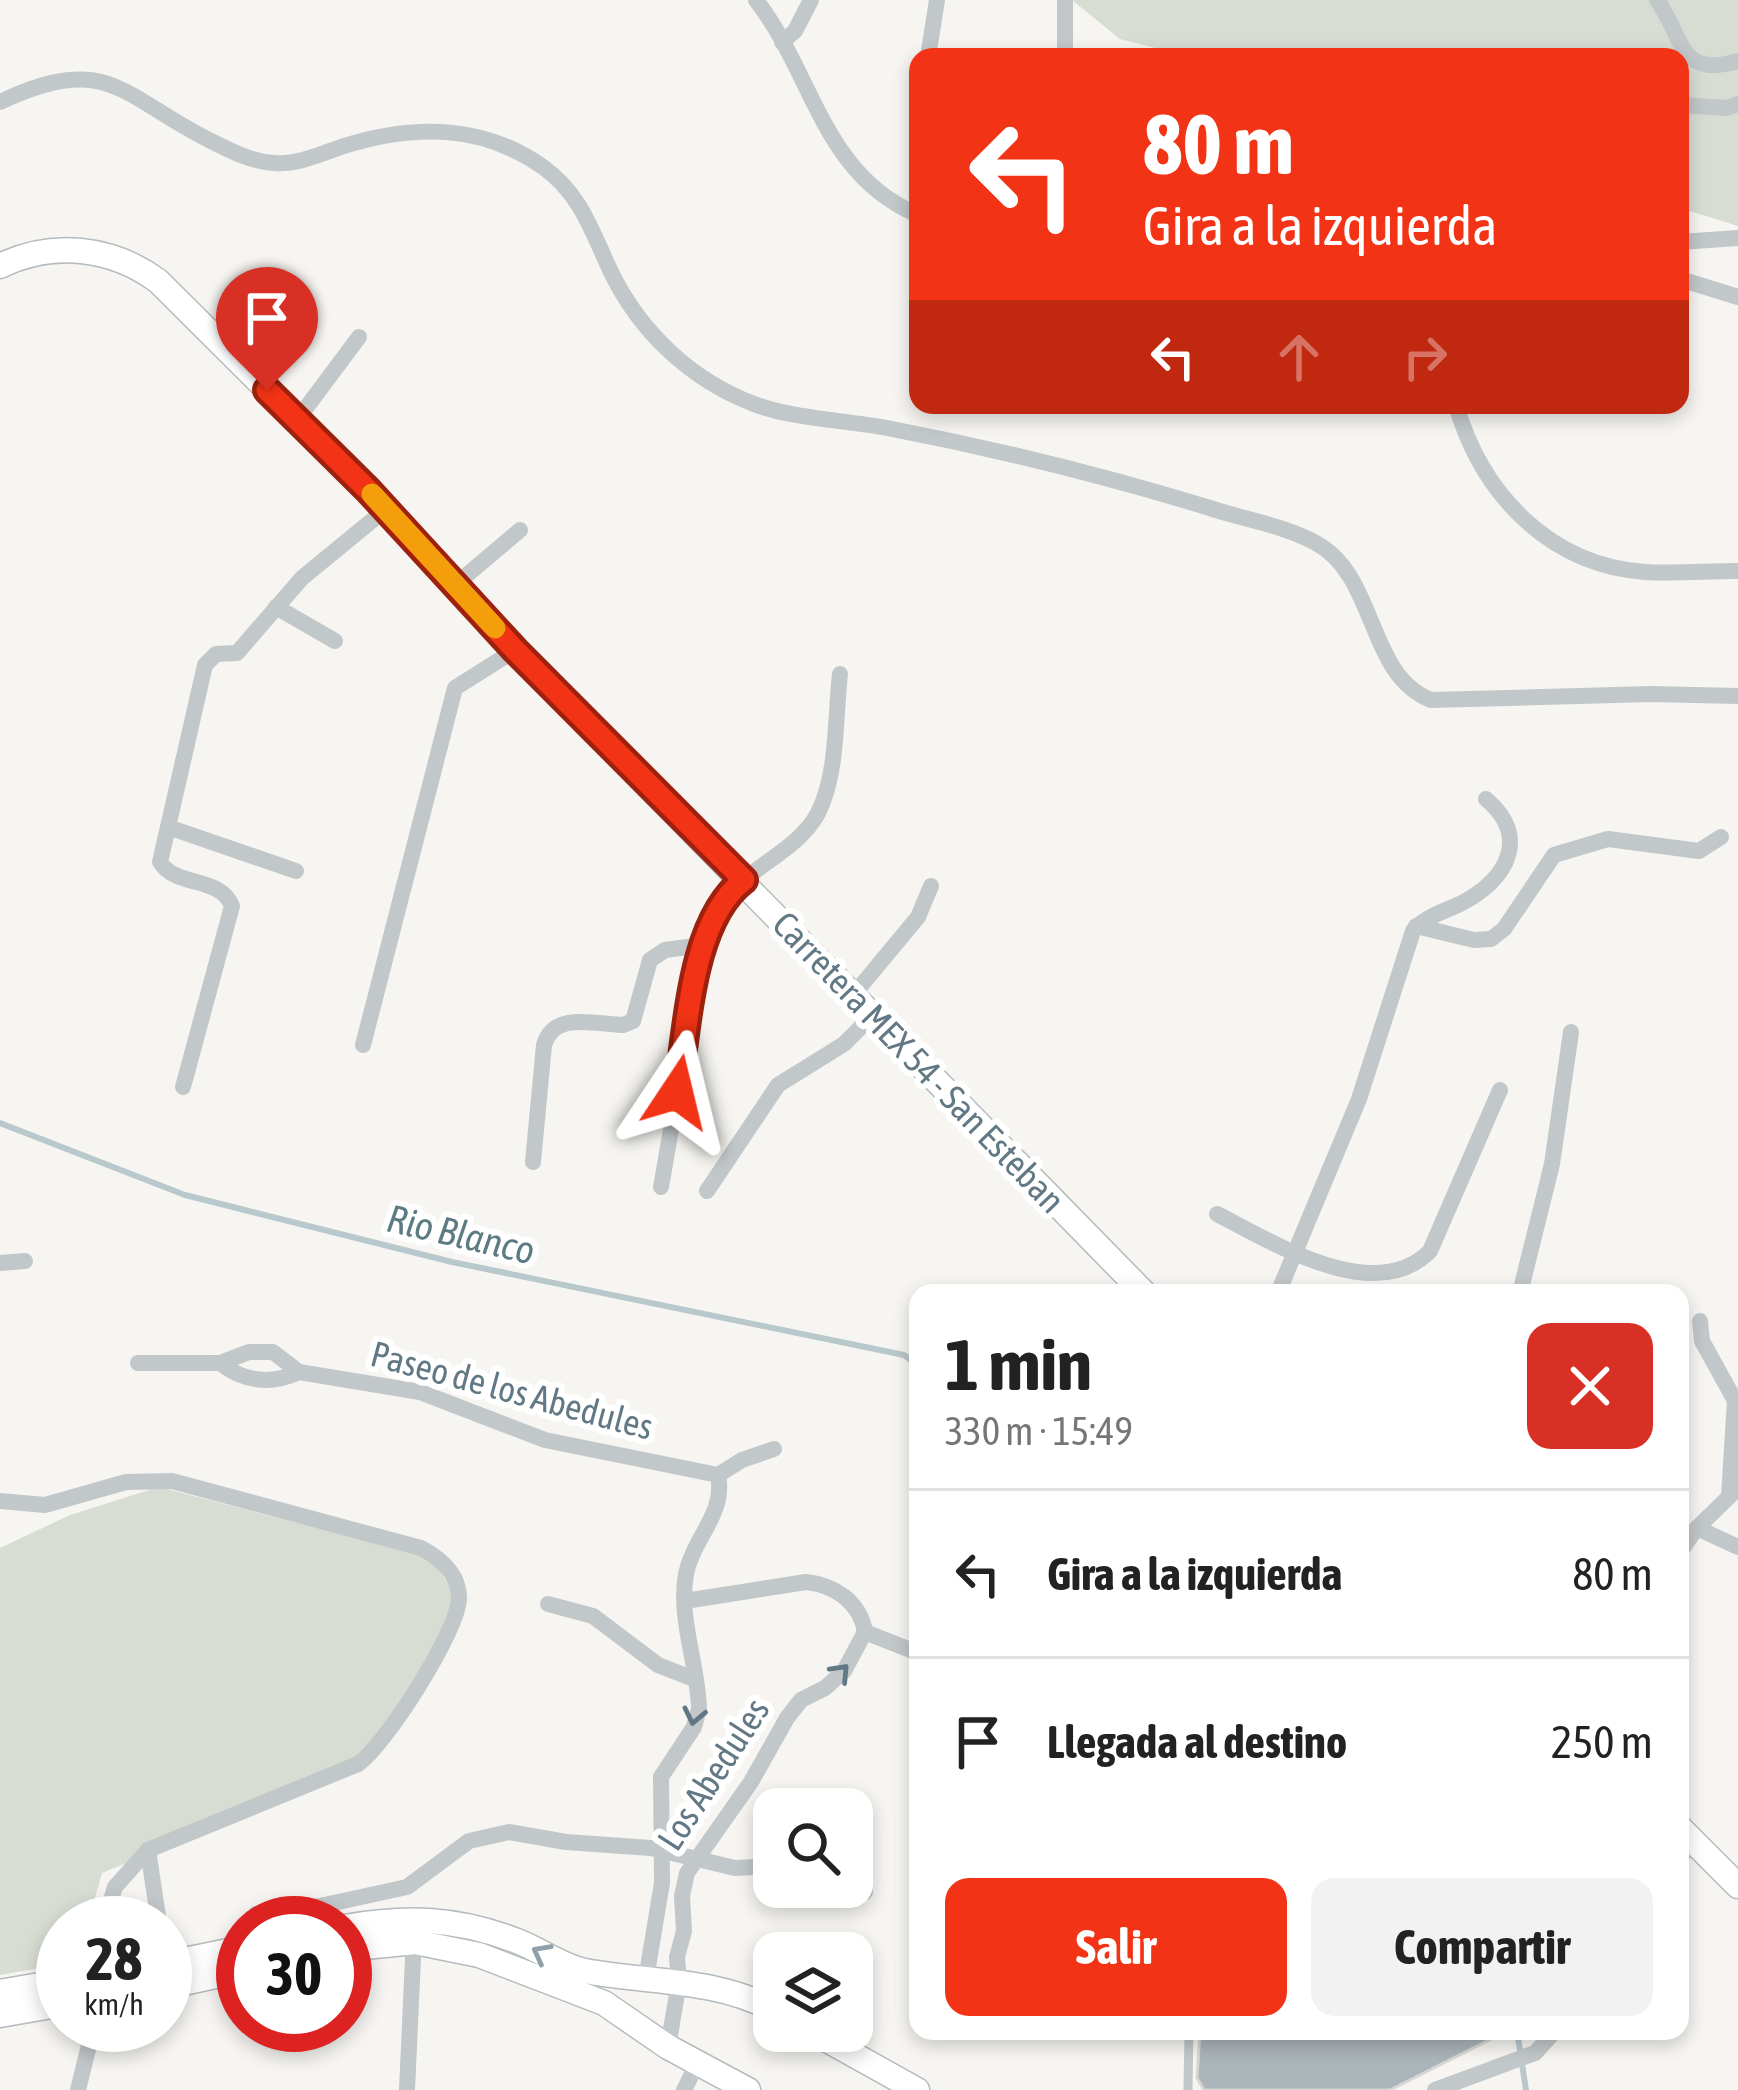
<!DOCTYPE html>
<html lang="es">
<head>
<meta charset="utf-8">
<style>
	:root { --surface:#fff; --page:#f2f2f2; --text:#222; --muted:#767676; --line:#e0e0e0; --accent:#f23315 }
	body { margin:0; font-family:"Asap Condensed",sans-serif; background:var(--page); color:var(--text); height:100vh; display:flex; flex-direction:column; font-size:45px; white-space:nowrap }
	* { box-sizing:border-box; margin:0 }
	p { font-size:39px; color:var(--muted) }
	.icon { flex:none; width:66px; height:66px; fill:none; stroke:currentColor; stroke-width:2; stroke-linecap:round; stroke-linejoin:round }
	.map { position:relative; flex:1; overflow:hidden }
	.drawer { position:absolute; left:909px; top:1284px; width:780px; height:756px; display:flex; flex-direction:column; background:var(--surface); border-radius:24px; box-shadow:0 6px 18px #0003 }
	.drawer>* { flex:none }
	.hud { position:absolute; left:909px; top:48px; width:780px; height:366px; border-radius:24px; box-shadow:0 6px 18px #0003; background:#f23315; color:#fff; overflow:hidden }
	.tools { position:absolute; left:753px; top:1788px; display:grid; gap:24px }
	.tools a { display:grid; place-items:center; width:120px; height:120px; border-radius:24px; background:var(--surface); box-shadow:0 6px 18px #0003; font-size:60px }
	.speed { position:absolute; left:36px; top:1896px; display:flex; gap:24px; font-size:60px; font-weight:700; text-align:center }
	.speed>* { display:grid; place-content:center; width:156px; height:156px; border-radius:50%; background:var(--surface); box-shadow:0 6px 18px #0003; line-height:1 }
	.speed small { font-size:30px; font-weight:400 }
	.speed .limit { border:18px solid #d22; background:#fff; color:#111 }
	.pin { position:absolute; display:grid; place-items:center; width:102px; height:102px; color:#fff; margin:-123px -51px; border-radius:50% 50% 50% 0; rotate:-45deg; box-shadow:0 0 12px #0007 }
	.pin .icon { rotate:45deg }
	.me { position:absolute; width:132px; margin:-66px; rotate:10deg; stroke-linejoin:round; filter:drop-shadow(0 0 9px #0008) }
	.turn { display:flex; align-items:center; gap:42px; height:252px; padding:0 36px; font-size:54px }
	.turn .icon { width:156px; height:156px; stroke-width:2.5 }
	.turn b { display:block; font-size:84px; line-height:102px }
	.lanes { display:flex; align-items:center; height:114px; padding:0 36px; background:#0003; justify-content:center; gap:60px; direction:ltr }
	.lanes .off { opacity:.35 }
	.round { display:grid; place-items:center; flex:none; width:126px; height:126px; border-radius:24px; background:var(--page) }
	.headline { display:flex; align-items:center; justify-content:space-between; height:204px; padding:0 36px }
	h1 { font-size:72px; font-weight:700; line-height:90px }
	.cta { display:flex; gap:24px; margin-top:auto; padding:24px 36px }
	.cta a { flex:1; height:138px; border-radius:24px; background:var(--accent); color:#fff; font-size:48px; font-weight:700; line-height:138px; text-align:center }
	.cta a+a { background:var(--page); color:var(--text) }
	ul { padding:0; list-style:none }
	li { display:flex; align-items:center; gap:36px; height:168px; padding:0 36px; border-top:3px solid var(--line) }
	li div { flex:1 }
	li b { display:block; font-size:45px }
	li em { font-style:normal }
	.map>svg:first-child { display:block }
	.green { fill:#d7ddd2 }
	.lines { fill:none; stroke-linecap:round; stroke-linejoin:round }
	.stream { stroke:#b9c8cc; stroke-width:6 }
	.building { fill:#abb4b9; stroke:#d7d6d4; stroke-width:3 }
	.secondary-casing { stroke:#b4bbbe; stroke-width:27 }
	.lane { stroke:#c2c7ca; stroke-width:9 }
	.street { stroke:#c2c7ca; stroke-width:16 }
	.secondary { stroke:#fff; stroke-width:24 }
	.oneway { stroke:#627985 }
	.oneway2 { stroke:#91a1aa }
	.route-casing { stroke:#9d210e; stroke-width:30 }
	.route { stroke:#f23315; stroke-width:21 }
	.slow { stroke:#f59e0b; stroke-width:21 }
	.labels { text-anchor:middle; stroke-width:12; stroke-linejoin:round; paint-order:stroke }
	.street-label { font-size:36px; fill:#627985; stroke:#fff }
	.water-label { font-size:39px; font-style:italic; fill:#5d7b82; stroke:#fff }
</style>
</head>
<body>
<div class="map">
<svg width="1738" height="2090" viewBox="0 0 1738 2090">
	<rect width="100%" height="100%" fill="#f6f5f1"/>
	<g class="green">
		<path d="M1072 0H1738V226L1680 208V57H1190L1120 39Z"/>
		<path d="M159 1487 432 1558 453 1592 457 1619 411 1693 376 1759 102 1873 88 1923H63V1964L0 1975V1548L70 1515Z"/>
	</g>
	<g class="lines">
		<g class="stream">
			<path d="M0 1123 185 1195 452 1262 904 1355 918 1365"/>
			<path d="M1517 2031 1526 2090"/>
		</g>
	</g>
	<path class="building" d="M1200 2031H1507L1390 2090H1204L1197 2078Z"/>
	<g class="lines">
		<defs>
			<g id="secondary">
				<path d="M0 266C52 240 112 247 158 281L368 490 515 650 1144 1293"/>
				<path d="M1680 1828 1738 1886"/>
				<path d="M345 1927C408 1916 458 1918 517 1941 541 1950 560 1966 585 1971 648 1983 716 1978 774 2010"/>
				<path d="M345 1949 415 1942 479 1955 604 2003 668 2047 748 2090"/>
				<path d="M165 1964 243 1948"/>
				<path d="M165 1987 243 1970"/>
				<path d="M0 1992 63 1981"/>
				<path d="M0 2015 63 2004"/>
				<path d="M811 2031 917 2090"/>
			</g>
		</defs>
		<use href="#secondary" class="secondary-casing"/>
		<path class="lane" d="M1188 2090 1189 2031"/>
		<g class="street">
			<path d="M756 0C814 75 822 174 918 215"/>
			<path d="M1065 0V57"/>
			<path d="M1657 0C1684 37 1678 79 1738 61"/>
			<path d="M782 42 795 31 811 0"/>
			<path d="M928 57 937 0"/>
			<path d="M0 102C110 50 122 98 215 143 233 152 253 162 274 163 298 165 323 153 344 146 414 124 482 124 543 167 581 194 592 232 611 272 640 332 691 380 754 404 794 419 845 420 887 428 997 449 1106 476 1213 509 1247 520 1285 526 1316 543 1378 577 1366 674 1431 700L1651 694 1738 696"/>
			<path d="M1680 105 1726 108 1738 104"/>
			<path d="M1680 242 1738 238"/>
			<path d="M1680 279 1738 297"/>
			<path d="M1456 405C1482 494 1549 565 1645 572 1676 574 1707 571 1738 571"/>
			<path d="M297 420 359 337"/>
			<path d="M455 585 520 530"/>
			<path d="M276 607 335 641"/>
			<path d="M168 827 296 871"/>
			<path d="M1416 926 1474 940 1491 939 1504 929 1554 855 1608 839 1699 851 1721 837"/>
			<path d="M855 993 918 917 931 886"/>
			<path d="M363 1045 455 688 515 650"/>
			<path d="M183 1087 232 906C219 875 176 888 160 862L205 665 216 654 237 653 302 578 386 509"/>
			<path d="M533 1162 544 1045C554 1011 594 1024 623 1025L633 1021 650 960 665 950 703 945"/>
			<path d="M661 1187 703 945C709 928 716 909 728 895 754 865 799 849 818 813 838 774 835 717 840 674"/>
			<path d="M707 1191 778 1085 844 1044 874 1014"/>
			<path d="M1217 1214C1272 1242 1375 1307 1430 1251L1500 1090"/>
			<path d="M0 1263 25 1261"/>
			<path d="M1278 1293 1359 1099 1413 931C1425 916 1444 912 1462 903 1507 879 1531 837 1486 799"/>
			<path d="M1520 1293 1552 1164 1571 1032"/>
			<path d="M1700 1321 1702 1341 1738 1406"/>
			<path d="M138 1363H220L249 1352H273L299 1372 420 1392 545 1440 718 1475 742 1460 774 1449"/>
			<path d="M220 1363C244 1382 271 1385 299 1372"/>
			<path d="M1729 1496 1735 1400"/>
			<path d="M0 1501 45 1505 126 1482 172 1481 421 1548C440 1558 459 1574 459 1598 459 1630 385 1746 358 1764L148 1850 115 1887 111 1900V1923"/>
			<path d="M1697 1528 1738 1547"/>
			<path d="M1680 1552 1697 1528 1737 1489"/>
			<path d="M685 1601 806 1582C835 1585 860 1602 865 1632"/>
			<path d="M548 1604 593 1616 658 1665 694 1679"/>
			<path d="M865 1632 918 1653"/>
			<path d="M148 1850 159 1923"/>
			<path d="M1680 1857 1694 1842"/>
			<path d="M852 1883 865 1892"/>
			<path d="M256 1914H283L407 1887 469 1841 509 1832 566 1842 651 1848 735 1868 774 1866"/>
			<path d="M646 1979 662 1883 661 1777 694 1727 699 1709C698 1664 678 1619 686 1574 693 1538 726 1514 718 1475"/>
			<path d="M668 2047 679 1982 677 1957 684 1931 682 1896 687 1873 751 1782 787 1718 801 1700 825 1688 844 1671 865 1632"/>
			<path d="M78 2090 94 2025"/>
			<path d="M407 2090 414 1936"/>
			<path d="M684 2090 697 2064"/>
			<path d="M1435 2090 1535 2053 1555 2031"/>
		</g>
		<use href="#secondary" class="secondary"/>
	</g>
	<defs><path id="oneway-chevron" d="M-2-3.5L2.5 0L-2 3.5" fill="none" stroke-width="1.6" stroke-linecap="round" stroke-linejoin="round" transform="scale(3)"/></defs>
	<g class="oneway">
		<use href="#oneway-chevron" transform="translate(841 1672) rotate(-47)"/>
		<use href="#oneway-chevron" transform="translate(694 1716) rotate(102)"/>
	</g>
	<use class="oneway2" href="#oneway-chevron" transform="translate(541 1953) rotate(-152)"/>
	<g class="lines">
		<defs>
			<path id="route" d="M267 390 368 490 515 650 744 880C690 921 688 1029 677 1092"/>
		</defs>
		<use href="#route" class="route-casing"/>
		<use href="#route" class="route"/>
		<path class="slow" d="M372 494 495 628"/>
	</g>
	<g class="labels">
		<g class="street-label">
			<text transform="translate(919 1062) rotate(46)" y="13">Carretera MEX 54 - San Esteban</text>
			<text transform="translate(512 1390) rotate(15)" y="13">Paseo de los Abedules</text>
			<text transform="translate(713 1774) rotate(-57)" y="13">Los Abedules</text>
		</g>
		<g class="water-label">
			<text transform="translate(461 1234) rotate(13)" y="14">Rio Blanco</text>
		</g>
	</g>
</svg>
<div class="tools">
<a><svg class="icon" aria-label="search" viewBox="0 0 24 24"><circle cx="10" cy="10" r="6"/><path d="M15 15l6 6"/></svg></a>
<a><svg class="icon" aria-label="layers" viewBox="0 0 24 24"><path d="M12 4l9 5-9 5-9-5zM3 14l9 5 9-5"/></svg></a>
</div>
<div class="speed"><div>28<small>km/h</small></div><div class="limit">30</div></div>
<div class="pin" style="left:267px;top:390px;background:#d93025"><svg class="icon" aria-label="arrive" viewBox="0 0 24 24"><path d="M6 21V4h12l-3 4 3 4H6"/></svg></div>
<svg class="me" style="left:677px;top:1092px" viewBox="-20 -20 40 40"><path d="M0-17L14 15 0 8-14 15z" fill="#f23315" stroke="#fff" stroke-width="4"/></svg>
<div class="hud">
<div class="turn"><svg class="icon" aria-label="left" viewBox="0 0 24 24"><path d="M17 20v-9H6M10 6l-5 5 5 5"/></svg><div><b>80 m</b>Gira a la izquierda</div></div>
<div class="lanes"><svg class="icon" aria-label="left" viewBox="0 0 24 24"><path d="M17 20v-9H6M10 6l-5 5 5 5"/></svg><svg class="icon off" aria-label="ahead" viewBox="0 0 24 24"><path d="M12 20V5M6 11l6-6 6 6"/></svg><svg class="icon off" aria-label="right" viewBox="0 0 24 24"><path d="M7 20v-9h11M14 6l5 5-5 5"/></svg></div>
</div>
<section class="drawer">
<div class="headline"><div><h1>1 min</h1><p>330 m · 15:49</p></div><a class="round" style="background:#d93025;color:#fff"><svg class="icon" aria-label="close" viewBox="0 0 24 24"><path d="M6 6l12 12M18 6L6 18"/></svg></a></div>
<ul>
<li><svg class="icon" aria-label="left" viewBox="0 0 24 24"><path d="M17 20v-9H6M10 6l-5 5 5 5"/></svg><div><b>Gira a la izquierda</b></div><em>80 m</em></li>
<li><svg class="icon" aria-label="arrive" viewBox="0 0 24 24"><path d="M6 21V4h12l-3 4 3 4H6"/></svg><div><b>Llegada al destino</b></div><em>250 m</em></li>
</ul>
<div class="cta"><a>Salir</a><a>Compartir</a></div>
</section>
</div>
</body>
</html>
